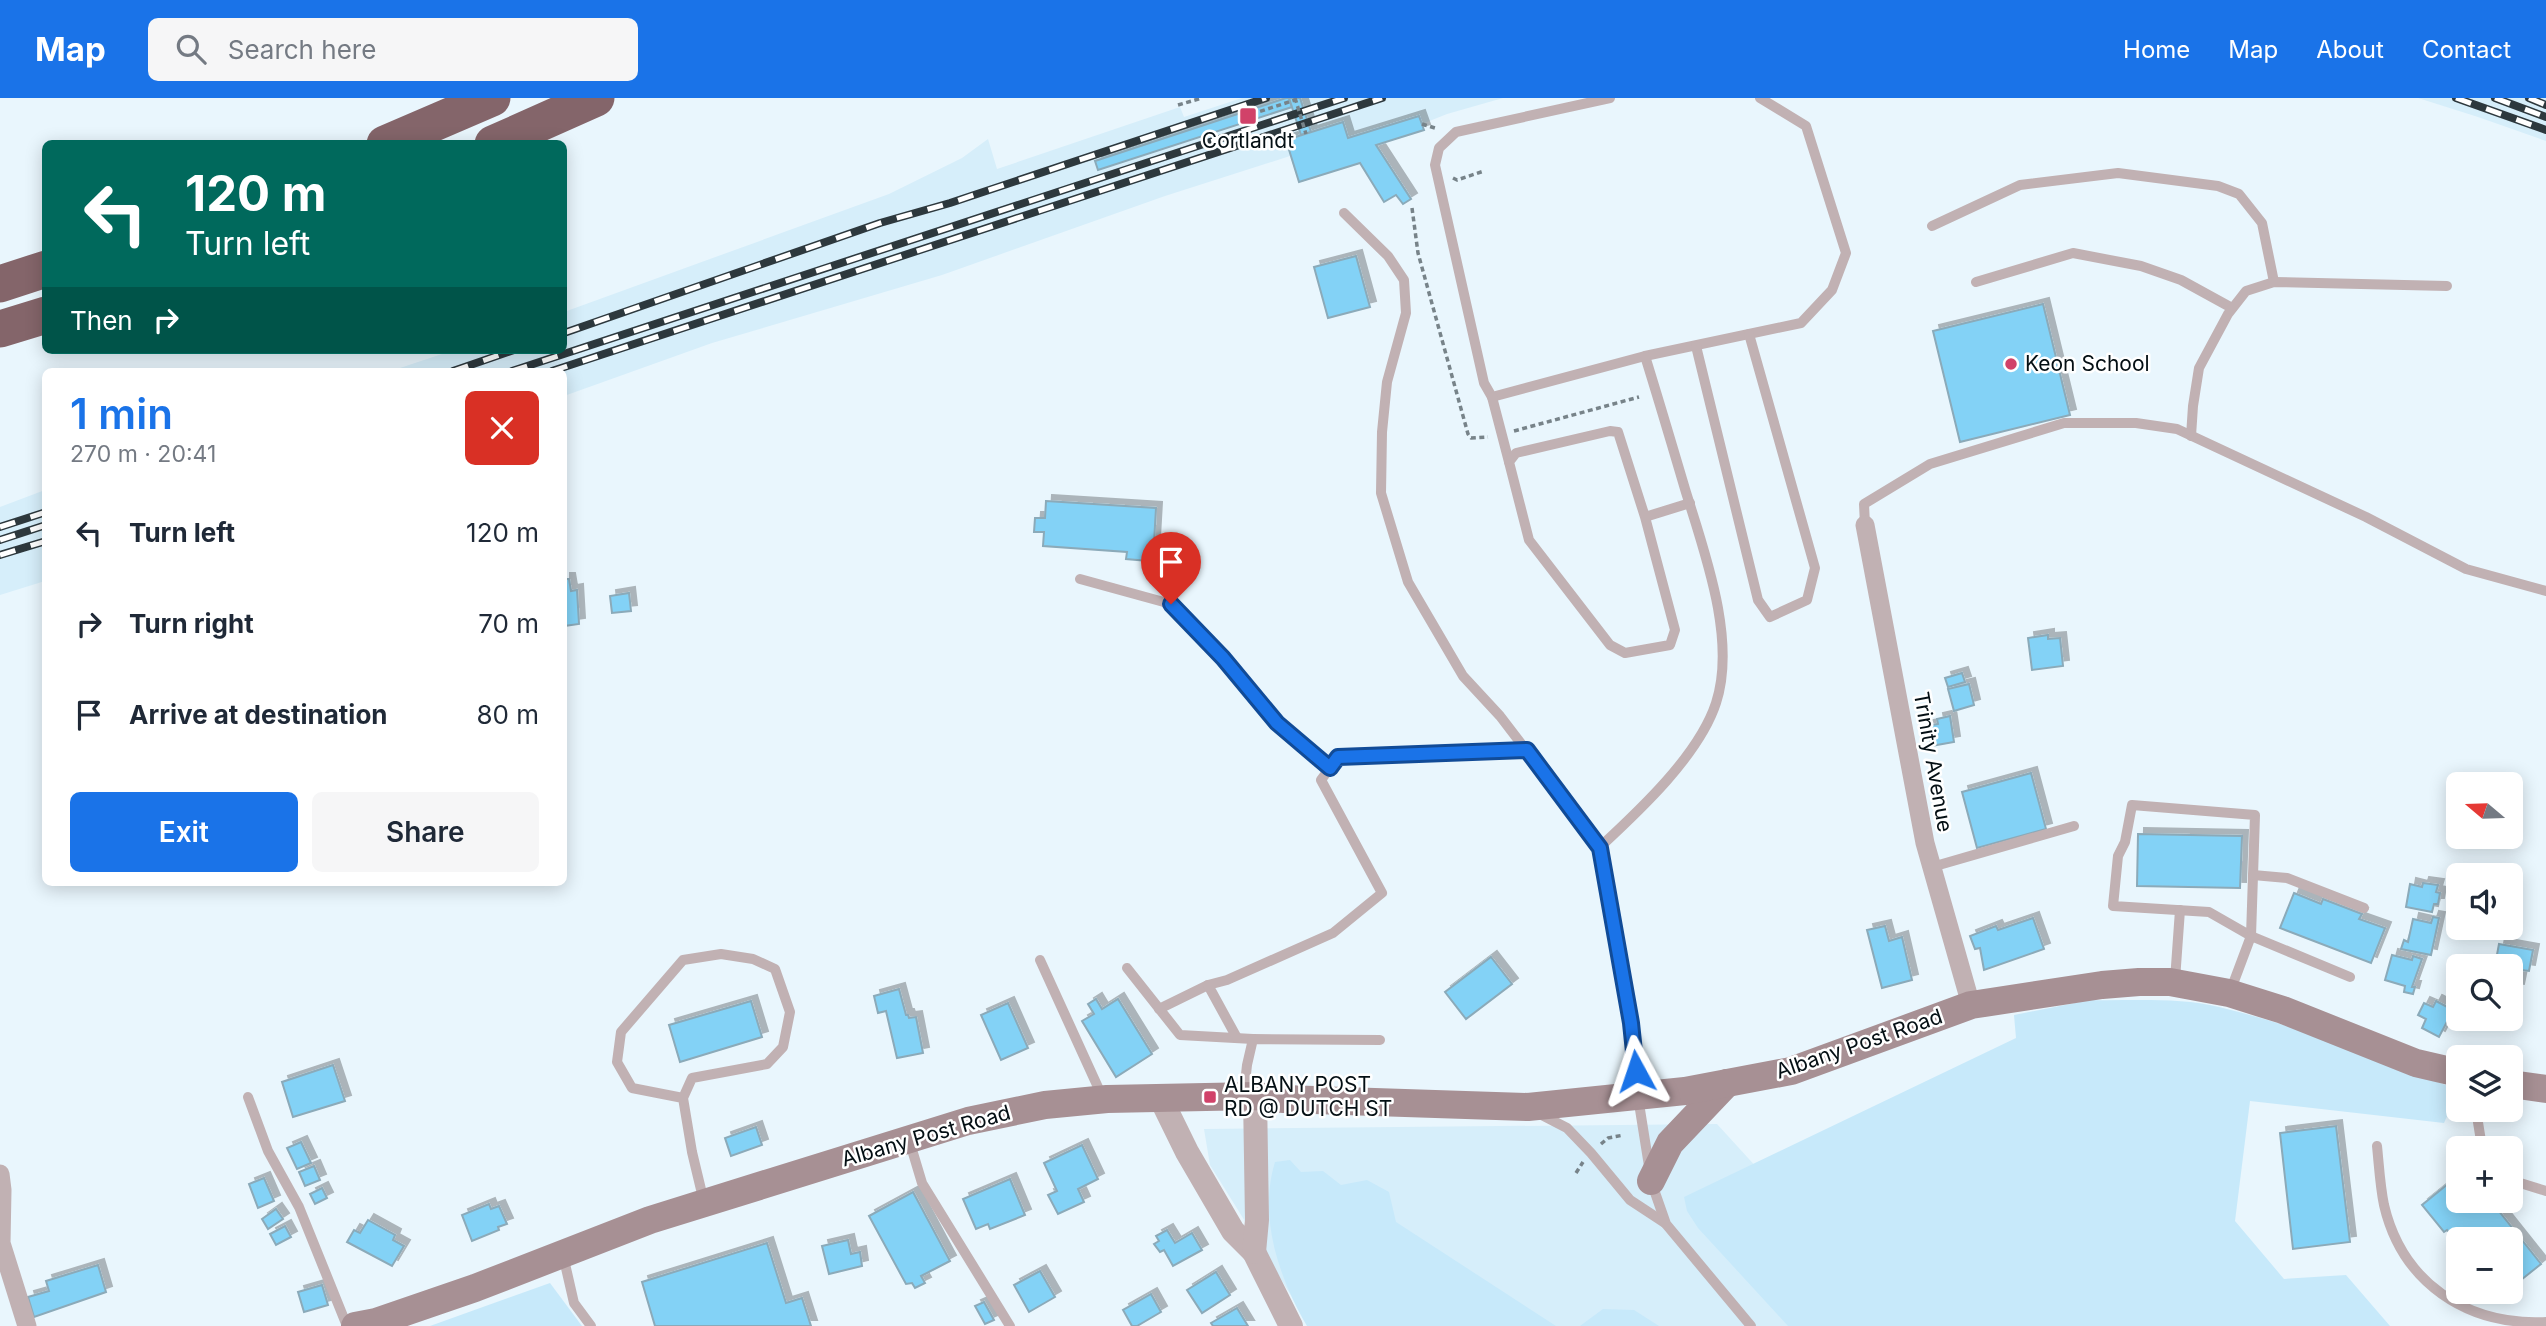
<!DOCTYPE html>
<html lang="en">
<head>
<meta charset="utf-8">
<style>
	:root { --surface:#fff; --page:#f6f6f7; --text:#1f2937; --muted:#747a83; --accent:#1a73e8 }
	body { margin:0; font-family:Inter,sans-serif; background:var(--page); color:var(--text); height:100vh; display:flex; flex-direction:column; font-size:26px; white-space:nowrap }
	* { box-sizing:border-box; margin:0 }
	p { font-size:23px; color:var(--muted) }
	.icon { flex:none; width:38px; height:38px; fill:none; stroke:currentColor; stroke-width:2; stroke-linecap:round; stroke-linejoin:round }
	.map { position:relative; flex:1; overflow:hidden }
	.side { position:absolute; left:42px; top:270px; width:525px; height:518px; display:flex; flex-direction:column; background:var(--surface); border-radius:10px; box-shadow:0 4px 18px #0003 }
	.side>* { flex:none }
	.guide { position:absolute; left:42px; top:42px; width:525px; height:214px; border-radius:10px; box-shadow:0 4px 18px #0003; background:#00695c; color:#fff; overflow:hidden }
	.needle { width:46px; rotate:289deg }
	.fabs { position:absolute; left:2446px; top:674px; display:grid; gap:14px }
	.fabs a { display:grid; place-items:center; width:77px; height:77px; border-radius:10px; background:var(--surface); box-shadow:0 4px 18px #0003; font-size:35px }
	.pin { position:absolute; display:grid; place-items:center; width:60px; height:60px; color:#fff; margin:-72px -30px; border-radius:50% 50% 50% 0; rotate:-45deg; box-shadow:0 0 7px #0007 }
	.pin .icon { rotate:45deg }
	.me { position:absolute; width:77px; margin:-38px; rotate:355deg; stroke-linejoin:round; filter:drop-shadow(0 0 5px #0008) }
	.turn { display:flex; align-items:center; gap:24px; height:147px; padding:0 28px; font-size:32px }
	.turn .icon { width:91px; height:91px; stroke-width:2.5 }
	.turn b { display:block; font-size:49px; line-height:60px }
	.then { display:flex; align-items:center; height:66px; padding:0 28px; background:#0003; gap:14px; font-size:26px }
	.round { display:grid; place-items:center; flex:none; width:74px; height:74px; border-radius:10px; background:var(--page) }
	.summary { display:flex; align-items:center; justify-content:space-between; height:119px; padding:0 28px }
	h1 { font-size:42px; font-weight:600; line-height:52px; color:var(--accent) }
	.cta { display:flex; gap:14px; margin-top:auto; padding:14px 28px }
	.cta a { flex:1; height:80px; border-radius:10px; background:var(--accent); color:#fff; font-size:28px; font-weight:600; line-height:80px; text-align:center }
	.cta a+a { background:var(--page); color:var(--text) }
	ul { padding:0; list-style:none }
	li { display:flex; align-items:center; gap:21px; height:91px; padding:0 28px }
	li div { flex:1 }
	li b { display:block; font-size:26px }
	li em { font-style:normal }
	header { display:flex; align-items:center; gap:42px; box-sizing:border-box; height:98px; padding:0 35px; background:var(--accent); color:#fff }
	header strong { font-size:33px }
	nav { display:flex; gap:38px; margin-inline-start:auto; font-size:24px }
	.search { width:490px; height:63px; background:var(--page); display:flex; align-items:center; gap:18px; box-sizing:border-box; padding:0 24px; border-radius:10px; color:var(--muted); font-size:26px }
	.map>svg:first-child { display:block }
	.built { fill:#d6eefa }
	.green { fill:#c7e9fa }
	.building { fill:#83d2f6; stroke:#8baab9; stroke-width:2; filter:url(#shadow) }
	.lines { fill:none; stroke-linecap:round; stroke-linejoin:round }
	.path { stroke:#778389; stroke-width:3.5; stroke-dasharray:5 3.5; stroke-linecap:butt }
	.service { stroke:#c1b1b3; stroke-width:10 }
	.minor { stroke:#c1b1b3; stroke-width:19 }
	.tertiary { stroke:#c1b1b3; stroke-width:24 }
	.secondary { stroke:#a79094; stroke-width:28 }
	.motorway { stroke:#84656a; stroke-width:37 }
	.rail-casing { stroke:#2d383d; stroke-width:8 }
	.rail { stroke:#fff; stroke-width:5; stroke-dasharray:16; stroke-linecap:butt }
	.path-bridge { stroke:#778389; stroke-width:3.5; stroke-dasharray:5 3.5; stroke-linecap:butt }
	.route-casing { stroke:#114b97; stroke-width:18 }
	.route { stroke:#1a73e8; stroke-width:12 }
	.poi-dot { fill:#d14269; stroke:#fff; stroke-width:2.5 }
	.labels { text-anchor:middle; stroke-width:5; stroke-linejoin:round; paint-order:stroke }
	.poi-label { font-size:21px; fill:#040f14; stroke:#fff; text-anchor:start }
	.street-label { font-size:21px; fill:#040f14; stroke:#fff }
</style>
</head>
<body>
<header>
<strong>Map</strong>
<div class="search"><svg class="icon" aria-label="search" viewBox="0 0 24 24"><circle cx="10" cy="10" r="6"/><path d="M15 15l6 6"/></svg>Search here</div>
<nav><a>Home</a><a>Map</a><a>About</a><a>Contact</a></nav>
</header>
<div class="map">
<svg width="2546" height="1228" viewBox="0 0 2546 1228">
	<defs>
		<filter id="shadow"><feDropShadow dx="6" dy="-6" stdDeviation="0" flood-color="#0004"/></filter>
	</defs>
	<rect width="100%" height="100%" fill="#e9f6fd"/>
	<g class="built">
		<path d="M1242 0H1503L1447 16 1422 26 1424 32 1377 47 1411 101 1403 106 1396 97 1384 104 1360 65 1299 84 1290 58 1165 98 942 177 712 245 564 298V273H391L454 252H564V214L889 96 962 60 988 41 997 71 1180 9 1184 19Z"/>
		<path d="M2418 0H2546V43L2478 19Z"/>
		<path d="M45 392V483L0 497V409Z"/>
		<path d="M1717 1026 1855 1177 1882 1228H1310L1210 1067 1204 1031Z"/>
	</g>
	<g class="green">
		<path d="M2090 902C2132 903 2178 899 2219 909 2301 928 2380 963 2459 992L2444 1025 2250 1003 2235 1123 2284 1181 2346 1177 2390 1228H1788L1698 1130 1687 1113 1684 1099 2016 940 2014 917Z"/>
		<path d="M1290 1062 1301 1074 1323 1073 1341 1087 1367 1082 1389 1094 1396 1124 1556 1228H1307C1279 1180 1258 1119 1275 1064Z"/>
		<path d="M550 1185 582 1228H430Z"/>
		<path d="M1603 1211 1634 1212 1659 1228H1580Z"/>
	</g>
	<g class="building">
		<path d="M1286 0H1289L1292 9 1098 72 1095 63Z"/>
		<path d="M1289 0H1300L1311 34 1301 37Z"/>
		<path d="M1419 18 1424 32 1376 47 1411 101 1403 106 1396 97 1384 104 1360 65 1299 84 1286 42 1343 24 1348 40Z"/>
		<path d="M1356 158 1370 209 1328 220 1314 169Z"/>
		<path d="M2043 206 2070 317 1960 344 1933 233Z"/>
		<path d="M1046 403 1156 410 1154 445 1162 446 1160 464 1126 461 1127 454 1043 448 1044 434H1034L1035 420H1045Z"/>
		<path d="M564 481H569L571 493 577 492 579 526 564 528Z"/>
		<path d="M629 495 631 513 612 515 610 498Z"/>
		<path d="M2048 537V541L2060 540 2063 568 2032 572 2028 540Z"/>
		<path d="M1962 575 1965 584 1948 589 1945 580Z"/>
		<path d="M1969 586 1974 607 1954 613 1948 591Z"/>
		<path d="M1950 618 1954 644 1931 648 1927 628 1938 626 1937 621Z"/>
		<path d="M2031 675 2046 731 1977 750 1962 694Z"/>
		<path d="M2138 736 2242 738 2240 790 2137 788Z"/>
		<path d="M2423 785 2438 787 2436 794 2440 795 2438 806H2434L2432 814 2406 809 2410 786 2422 789Z"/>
		<path d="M2294 795 2321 806 2323 801 2362 816 2359 821 2385 830 2371 865 2280 830Z"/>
		<path d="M2433 819 2439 820 2431 857 2401 851 2404 842 2408 844 2413 821 2431 825Z"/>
		<path d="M2033 820 2044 851 1984 872 1980 850 1975 851 1970 838 1996 828 1998 832Z"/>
		<path d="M1885 828 1889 843 1902 839 1912 882 1882 890 1867 832Z"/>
		<path d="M2499 846 2533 852 2529 873 2522 872 2518 892 2511 891V868H2491L2492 861 2496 862Z"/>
		<path d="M2392 857 2412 862 2413 858 2422 861 2412 889H2415L2413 896 2404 894 2405 888 2385 882Z"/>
		<path d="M1491 859 1512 886 1466 921 1445 894Z"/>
		<path d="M899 891 906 917H908L909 920 916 919 923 955 897 960 886 913 878 915 874 898Z"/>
		<path d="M1096 901 1102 911 1118 901 1152 956 1116 979 1082 923 1094 916 1088 906Z"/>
		<path d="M751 903 762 939 680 964 669 927Z"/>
		<path d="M2436 903 2453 912 2439 939 2422 930 2426 921 2418 917 2424 905 2433 909Z"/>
		<path d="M1008 905 1028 950 1001 962 981 917Z"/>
		<path d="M333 967 345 1003 293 1019 282 984Z"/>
		<path d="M2336 1028 2350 1144 2293 1151 2280 1035Z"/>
		<path d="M756 1029 762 1047 731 1058 725 1040Z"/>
		<path d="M301 1044 311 1065 297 1071 287 1050Z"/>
		<path d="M1082 1047 1098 1081 1078 1091 1084 1104 1058 1116 1048 1097 1057 1093 1044 1065Z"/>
		<path d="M314 1068 320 1082 305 1088 299 1074Z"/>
		<path d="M2459 1077V1102H2490L2541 1166 2511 1190V1141H2459V1153L2449 1141 2453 1138 2447 1132 2444 1134 2422 1107Z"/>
		<path d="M264 1080 274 1103 258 1110 249 1086Z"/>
		<path d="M1010 1081 1025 1117 990 1131 988 1126 976 1131 963 1101Z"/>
		<path d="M322 1090 327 1100 315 1106 310 1096Z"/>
		<path d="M913 1094 950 1163 921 1178 925 1185 915 1190 912 1185 906 1186 869 1118Z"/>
		<path d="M489 1106 491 1111 499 1108 507 1126 498 1129 499 1132 472 1143 462 1117Z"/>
		<path d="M276 1111 283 1121 268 1131 262 1121Z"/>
		<path d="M368 1122 395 1137 393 1142 404 1148 392 1168 347 1144 354 1132 360 1135Z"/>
		<path d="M285 1128 291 1139 276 1147 270 1136Z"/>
		<path d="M1167 1132 1175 1145 1192 1135 1202 1152 1173 1168 1164 1152 1160 1154 1154 1146 1159 1143 1156 1138Z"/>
		<path d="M848 1142 851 1156 860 1154 862 1168 829 1176 822 1148Z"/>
		<path d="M767 1145 786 1205 802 1200 811 1228H655L642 1184Z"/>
		<path d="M98 1167 106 1194 34 1219 28 1199 49 1193 46 1183Z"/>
		<path d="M1040 1173 1055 1199 1029 1214 1014 1187Z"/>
		<path d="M1216 1174 1230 1197 1202 1215 1187 1192Z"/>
		<path d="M322 1187 328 1207 304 1214 298 1194Z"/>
		<path d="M1151 1196 1161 1214 1137 1228H1132L1123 1212Z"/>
		<path d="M984 1204 994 1222 985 1226 975 1208Z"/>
		<path d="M1237 1210 1248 1228H1213L1211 1225Z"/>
	</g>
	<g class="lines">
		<g class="path">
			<path d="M1178 7 1202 0"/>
			<path d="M1252 16 1295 2"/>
			<path d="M1422 26 1438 31"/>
			<path d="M1453 80 1457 82 1484 73"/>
			<path d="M1412 110 1418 155 1468 336 1471 340 1488 339"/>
			<path d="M1514 333 1639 299"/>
			<path d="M1601 1046 1608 1040 1624 1037"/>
			<path d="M1576 1075 1583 1064"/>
		</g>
		<g class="service">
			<path d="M1610 0 1456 34 1439 50 1435 67 1484 285 1492 299 1645 258 1801 225 1832 192 1846 155 1806 28 1760 0"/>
			<path d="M1344 115 1388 158 1404 182 1406 215 1387 284 1382 334 1381 395 1408 484 1463 578 1500 618 1600 749"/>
			<path d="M1932 128 2020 87 2118 75 2218 88 2239 96 2262 125 2274 184"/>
			<path d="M1976 184 2073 155 2141 168 2181 182 2232 210"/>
			<path d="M1696 248 1758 502 1770 519 1807 502 1815 470 1749 236"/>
			<path d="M1645 258C1659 303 1672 347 1685 391 1704 453 1737 541 1716 605 1699 657 1640 712 1600 749L1631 925 1638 999 1649 1068"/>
			<path d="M1492 299 1509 364"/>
			<path d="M2191 338 2193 308 2199 270 2228 216 2246 193 2274 184 2447 188"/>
			<path d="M1645 419 1618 334 1610 333 1516 355 1509 364 1529 442 1610 547 1625 555 1670 547 1675 532 1645 419 1690 405"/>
			<path d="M1865 427 1864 406 1930 366 2064 325H2136L2177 331 2366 419 2466 471 2546 493"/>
			<path d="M1080 481 1171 506 1223 560 1277 625 1330 670"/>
			<path d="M2132 707 2255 717 2251 838 2209 814 2113 808 2118 758 2125 744Z"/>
			<path d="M1932 769 2074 728"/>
			<path d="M2253 777 2287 780 2364 810"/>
			<path d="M1040 862 1102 998"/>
			<path d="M1127 870 1180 937 1253 941"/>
			<path d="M2175 882 2180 812"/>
			<path d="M2230 894 2251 838 2350 879"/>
			<path d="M1159 911 1208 887"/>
			<path d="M1237 940 1208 887 1227 882 1333 835 1382 795 1321 682 1338 659 1527 652"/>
			<path d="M1244 995 1247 967 1253 941 1380 942"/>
			<path d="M248 999 268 1053 299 1109 347 1228"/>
			<path d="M683 1000 632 990 617 964 621 934 683 862 721 856 753 861 775 871 790 914 783 949 767 966 692 980 683 1000 692 1054 704 1104"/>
			<path d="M2476 1012 2481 1043 2485 1050"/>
			<path d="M1538 1015 1567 1030 1591 1055 1630 1102 1665 1125"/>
			<path d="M910 1045 922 1085 1010 1228"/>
			<path d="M2377 1048C2379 1067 2380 1088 2384 1107 2402 1184 2466 1228 2546 1224"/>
			<path d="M2511 1079 2517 1084 2546 1093"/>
			<path d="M1651 1083 1666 1126 1751 1228"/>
			<path d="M563 1157 574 1205 591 1228"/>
		</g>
		<g class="minor">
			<path d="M1865 427 1925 745 1971 907"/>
			<path d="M0 1076 2 1092 1 1145 27 1228"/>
		</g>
		<g class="tertiary">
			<path d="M1161 1001 1187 1054 1233 1133 1254 1154 1291 1228"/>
			<path d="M1254 1154 1257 1122 1255 998"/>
		</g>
		<g class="secondary">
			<path d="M2511 986 2546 991"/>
			<path d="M1651 1083 1670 1045 1727 985"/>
			<path d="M355 1228 376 1224 475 1190 650 1122 968 1023 1045 1007 1107 1001 1255 998 1284 1001 1528 1009 1685 993 1791 973 1971 907 2102 887 2139 884H2170L2229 895 2283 912 2416 965 2459 975"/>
		</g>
		<g class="motorway">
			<path d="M385 46 492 0"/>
			<path d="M493 46 596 0"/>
			<path d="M0 186 46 171"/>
			<path d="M0 231 46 217"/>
		</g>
		<defs>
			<g id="rail">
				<path d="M2456 0 2546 32"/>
				<path d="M2495 0 2546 19"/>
				<path d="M2529 0 2546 7"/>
				<path d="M564 235 880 125 950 105 1266 0"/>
				<path d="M453 273 514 252"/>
				<path d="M512 273 1344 0"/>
				<path d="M552 273 1382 0"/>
				<path d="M0 429 46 414"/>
				<path d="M0 442 46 427"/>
				<path d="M0 457 46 443"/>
			</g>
		</defs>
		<use href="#rail" class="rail-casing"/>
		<use href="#rail" class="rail"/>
		<path class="path-bridge" d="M1295 0 1306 36"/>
	</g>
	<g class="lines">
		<defs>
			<path id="route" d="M1171 506 1223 560 1277 625 1330 670 1338 659 1527 652 1600 750 1631 925 1636 973"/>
		</defs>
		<use href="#route" class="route-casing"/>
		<use href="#route" class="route"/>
	</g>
	<g class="poi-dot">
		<rect x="1239" y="9" width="18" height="18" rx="3.5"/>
		<circle cx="2011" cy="266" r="7"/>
		<rect x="1203" y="992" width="14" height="14" rx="3.5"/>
	</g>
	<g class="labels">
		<g class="poi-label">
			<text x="1248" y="50" text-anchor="middle">Cortlandt</text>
			<text x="2025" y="273">Keon School</text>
			<text x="1224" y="994">ALBANY POST<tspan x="1224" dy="24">RD @ DUTCH ST</tspan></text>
		</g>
		<g class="street-label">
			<text transform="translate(1933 664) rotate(80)" y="7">Trinity Avenue</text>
			<text transform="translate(1859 946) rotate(-19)" y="7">Albany Post Road</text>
			<text transform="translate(926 1038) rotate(-16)" y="7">Albany Post Road</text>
		</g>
	</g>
</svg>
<div class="fabs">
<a><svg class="needle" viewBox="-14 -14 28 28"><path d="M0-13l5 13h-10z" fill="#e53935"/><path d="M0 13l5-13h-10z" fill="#747a83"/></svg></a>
<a><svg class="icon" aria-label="sound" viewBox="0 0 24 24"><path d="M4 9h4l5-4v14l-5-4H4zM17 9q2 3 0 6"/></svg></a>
<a><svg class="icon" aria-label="search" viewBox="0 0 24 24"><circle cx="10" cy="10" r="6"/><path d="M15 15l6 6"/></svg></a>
<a><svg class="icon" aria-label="layers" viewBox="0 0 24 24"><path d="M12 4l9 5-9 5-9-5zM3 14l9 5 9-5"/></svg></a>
<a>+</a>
<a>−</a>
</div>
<div class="pin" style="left:1171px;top:506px;background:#d93025"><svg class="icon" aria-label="arrive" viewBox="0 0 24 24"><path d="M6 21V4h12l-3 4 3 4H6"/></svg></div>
<svg class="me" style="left:1636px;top:973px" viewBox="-20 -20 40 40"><path d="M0-17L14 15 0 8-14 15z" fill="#1a73e8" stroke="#fff" stroke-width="4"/></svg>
<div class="guide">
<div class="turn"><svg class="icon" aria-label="left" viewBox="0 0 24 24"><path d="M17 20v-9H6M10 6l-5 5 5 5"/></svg><div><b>120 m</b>Turn left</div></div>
<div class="then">Then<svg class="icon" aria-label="right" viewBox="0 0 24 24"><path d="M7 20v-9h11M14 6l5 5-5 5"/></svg></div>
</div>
<section class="side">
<div class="summary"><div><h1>1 min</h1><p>270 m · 20:41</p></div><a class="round" style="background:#d93025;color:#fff"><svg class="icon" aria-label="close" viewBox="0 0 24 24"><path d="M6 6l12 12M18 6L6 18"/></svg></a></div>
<ul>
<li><svg class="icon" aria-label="left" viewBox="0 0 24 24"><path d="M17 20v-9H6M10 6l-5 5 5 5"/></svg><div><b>Turn left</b></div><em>120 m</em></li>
<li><svg class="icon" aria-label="right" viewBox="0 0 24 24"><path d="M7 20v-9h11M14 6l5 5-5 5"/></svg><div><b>Turn right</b></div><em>70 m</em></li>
<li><svg class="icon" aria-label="arrive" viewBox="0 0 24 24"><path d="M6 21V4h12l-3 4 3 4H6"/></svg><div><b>Arrive at destination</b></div><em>80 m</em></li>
</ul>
<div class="cta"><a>Exit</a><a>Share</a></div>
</section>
</div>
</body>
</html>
